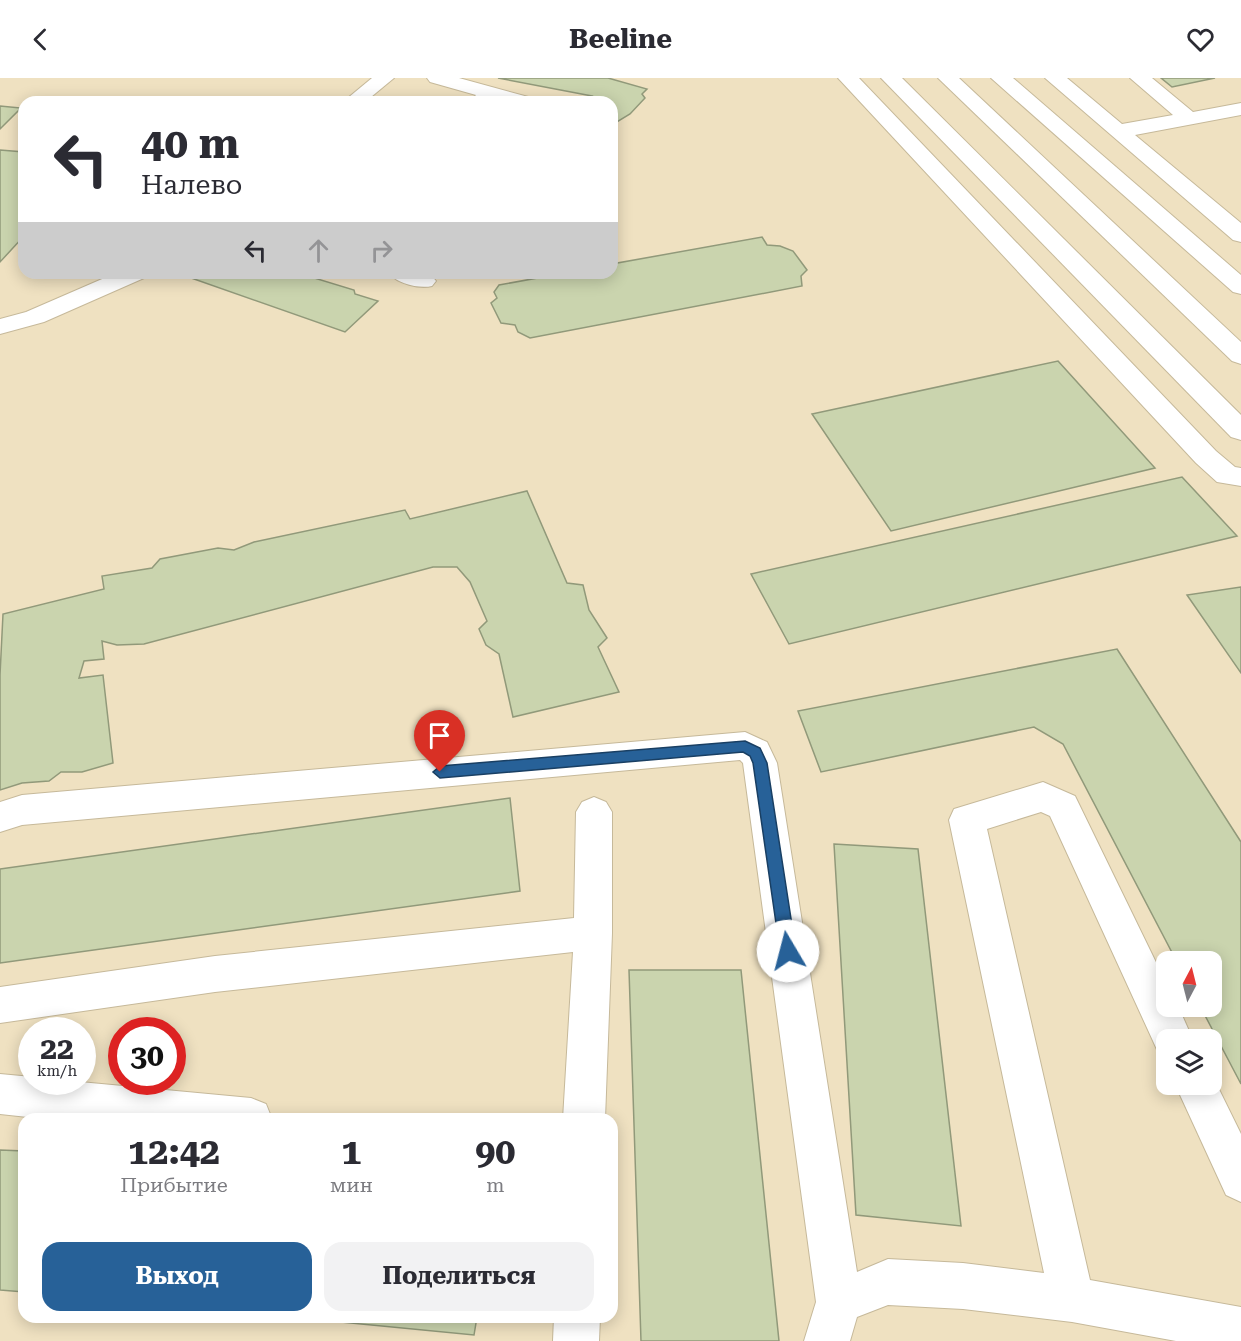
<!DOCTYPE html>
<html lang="ru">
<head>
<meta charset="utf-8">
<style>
	:root { --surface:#fff; --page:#f2f2f3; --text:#2b2b33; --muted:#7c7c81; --accent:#276198 }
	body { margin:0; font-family:"Roboto Serif",serif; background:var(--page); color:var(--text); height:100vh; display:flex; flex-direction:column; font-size:22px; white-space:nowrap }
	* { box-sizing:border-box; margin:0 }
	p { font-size:20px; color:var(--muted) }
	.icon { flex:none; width:33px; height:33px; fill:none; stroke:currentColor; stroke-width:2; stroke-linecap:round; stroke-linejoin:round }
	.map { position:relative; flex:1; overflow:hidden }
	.sheet { position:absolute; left:18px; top:1035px; width:600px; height:210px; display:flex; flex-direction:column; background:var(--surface); border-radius:18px; box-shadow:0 3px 15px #0003 }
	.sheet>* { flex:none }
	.top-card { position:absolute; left:18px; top:18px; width:600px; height:183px; border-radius:18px; box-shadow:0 3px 15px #0003; background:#fff; color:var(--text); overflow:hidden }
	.needle { width:39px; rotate:7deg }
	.buttons { position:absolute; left:1156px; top:873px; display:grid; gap:12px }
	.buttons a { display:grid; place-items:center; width:66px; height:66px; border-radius:12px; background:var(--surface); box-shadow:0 3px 15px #0003; font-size:30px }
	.speed { position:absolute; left:18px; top:939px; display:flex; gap:12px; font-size:30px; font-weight:700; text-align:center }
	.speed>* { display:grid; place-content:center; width:78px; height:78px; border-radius:50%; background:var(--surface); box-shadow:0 3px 15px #0003; line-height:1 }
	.speed small { font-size:15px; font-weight:400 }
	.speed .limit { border:9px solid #d22; background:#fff; color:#111 }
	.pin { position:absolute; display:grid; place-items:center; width:51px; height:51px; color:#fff; margin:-62px -26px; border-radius:50% 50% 50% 0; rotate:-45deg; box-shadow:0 0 6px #0007 }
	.pin .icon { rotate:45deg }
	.me { position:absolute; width:66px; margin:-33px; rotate:352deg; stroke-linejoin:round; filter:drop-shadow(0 0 4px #0008) }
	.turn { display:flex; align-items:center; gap:21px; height:126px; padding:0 24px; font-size:27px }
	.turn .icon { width:78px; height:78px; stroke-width:2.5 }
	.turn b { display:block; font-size:42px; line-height:51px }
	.lanes { display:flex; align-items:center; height:57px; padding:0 24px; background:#0003; justify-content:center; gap:30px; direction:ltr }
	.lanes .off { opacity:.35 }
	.eta { display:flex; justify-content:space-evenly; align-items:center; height:102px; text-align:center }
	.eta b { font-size:36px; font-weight:700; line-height:42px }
	.action { display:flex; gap:12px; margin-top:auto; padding:12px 24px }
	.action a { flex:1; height:69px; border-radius:18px; background:var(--accent); color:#fff; font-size:24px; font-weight:700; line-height:69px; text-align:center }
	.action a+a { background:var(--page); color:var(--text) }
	header { display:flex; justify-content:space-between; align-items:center; height:78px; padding:0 24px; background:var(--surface); font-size:27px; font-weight:700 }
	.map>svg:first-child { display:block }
	.building { fill:#cad4ae; stroke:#91997a; stroke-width:1.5 }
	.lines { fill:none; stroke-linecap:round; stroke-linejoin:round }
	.minor-casing { stroke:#c6b99a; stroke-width:2 }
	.minor { fill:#fff; fill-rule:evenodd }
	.route { fill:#276198; stroke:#193f63; stroke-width:1.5 }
</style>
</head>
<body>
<header><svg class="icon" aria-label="back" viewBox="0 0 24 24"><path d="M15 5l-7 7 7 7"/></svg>Beeline<svg class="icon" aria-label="heart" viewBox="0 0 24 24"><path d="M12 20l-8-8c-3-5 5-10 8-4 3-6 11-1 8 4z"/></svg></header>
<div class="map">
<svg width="1241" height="1263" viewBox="0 0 1241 1263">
	<rect width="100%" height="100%" fill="#efe1c1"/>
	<g class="building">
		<path d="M498 0H608L647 11 642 16 645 20 630 36 612 47V24H586L592 18Z"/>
		<path d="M1161 0H1215L1172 9Z"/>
		<path d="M0 28 21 30 0 51Z"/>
		<path d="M0 72 24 74V158L0 184Z"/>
		<path d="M762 159 767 167 780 168 793 173 807 192 801 198 802 208 530 260 518 254 515 247 501 245 491 225 497 220 494 214 499 207 565 195H612V186Z"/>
		<path d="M177 195H298L354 212 355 216 378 223 345 254Z"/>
		<path d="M1058 283 1155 390 891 453 812 336Z"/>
		<path d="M1182 399 1237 458 789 566 751 496Z"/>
		<path d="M527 413 567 505 583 507 589 532 607 560 598 569 619 614 513 639 499 576 486 567 479 551 487 543 470 504 457 489H433L144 566 117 567 102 563 104 581 84 583 79 600 103 597 113 685 82 694H61L49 703 22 705 0 712V597L3 536 104 511 102 498 152 490 160 481 218 470 234 472 254 464 405 432 410 441Z"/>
		<path d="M1241 509V595L1187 517Z"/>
		<path d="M1117 571 1241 764V1006L1200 928H1212V884H1177L1063 666 1034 649 821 694 798 633Z"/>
		<path d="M510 720 520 813 0 885V791Z"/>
		<path d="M834 766 918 771 961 1148 856 1137Z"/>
		<path d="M629 892H741L779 1263H641Z"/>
		<path d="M0 1072 24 1073V1214L0 1212Z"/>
		<path d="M289 1239H477L474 1257Z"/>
	</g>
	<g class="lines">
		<defs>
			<g id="minor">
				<path d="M372 0H394L365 24H343Z"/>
				<path d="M427 0H459L532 20 535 24H470L476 17 430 4Z"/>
				<path d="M838 0H859L1216 373 1235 389 1241 390V408L1217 404 1196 385Z"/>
				<path d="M881 0H902L1241 337V362L1231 359Z"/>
				<path d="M938 0H959L1241 264V286L1232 283Z"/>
				<path d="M991 0H1013L1241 197V216L1233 214Z"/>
				<path d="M1045 0H1067L1122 46 1173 37 1130 0H1152L1193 34 1241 25V37L1135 57 1241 145V164L1233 162Z"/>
				<path d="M116 195H148L144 200 44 244 0 256V241L26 234Z"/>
				<path d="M389 195C403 195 427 190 436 203L432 208C420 211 397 206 389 195Z"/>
				<path d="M745 654 767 664 777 685 857 1194 888 1181 963 1185 1044 1195 949 742 954 731 1043 704 1075 718 1167 907V928H1178L1193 962H1167V979L1159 976 1050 738 1041 734 987 751 1090 1202 1241 1229V1263H1176L1072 1244 963 1231 888 1227 857 1239 850 1263H804L816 1224 743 685 740 682 22 747 0 754V724L22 717Z"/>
				<path d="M594 719 606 724 612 734V855L605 1041H563L573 874 215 914 0 945V909L215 878 574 840 576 734 582 724Z"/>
				<path d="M0 996 32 999V1004H80L251 1020 266 1026 272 1041H46L0 1036Z"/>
				<path d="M1212 997 1241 1056V1124L1226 1117 1175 1006H1212Z"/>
				<path d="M554 1239H600L599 1263H553Z"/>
			</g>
		</defs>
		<use href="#minor" class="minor-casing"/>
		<use href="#minor" class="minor"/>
	</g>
	<path class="route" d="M745 663 760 670 767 685 796 873 793 878 788 880 782 878 780 873 753 685 750 678 743 674 440 700 433 694 440 688Z"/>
</svg>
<div class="buttons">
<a><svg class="needle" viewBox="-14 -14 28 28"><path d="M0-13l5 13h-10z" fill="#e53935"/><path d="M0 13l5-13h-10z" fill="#7c7c81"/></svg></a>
<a><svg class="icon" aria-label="layers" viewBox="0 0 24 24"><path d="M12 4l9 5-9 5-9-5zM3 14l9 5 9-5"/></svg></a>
</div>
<div class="speed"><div>22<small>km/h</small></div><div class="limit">30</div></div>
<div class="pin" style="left:440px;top:694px;background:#d93025"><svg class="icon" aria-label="arrive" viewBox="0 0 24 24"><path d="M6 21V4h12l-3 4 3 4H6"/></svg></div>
<svg class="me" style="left:788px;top:873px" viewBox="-20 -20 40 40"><circle r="19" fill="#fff"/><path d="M0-13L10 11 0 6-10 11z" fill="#276198"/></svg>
<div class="top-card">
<div class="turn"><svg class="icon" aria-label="left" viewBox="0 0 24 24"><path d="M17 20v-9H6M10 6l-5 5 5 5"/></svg><div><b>40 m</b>Налево</div></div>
<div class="lanes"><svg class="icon" aria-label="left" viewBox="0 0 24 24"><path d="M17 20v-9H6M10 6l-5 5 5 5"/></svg><svg class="icon off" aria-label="ahead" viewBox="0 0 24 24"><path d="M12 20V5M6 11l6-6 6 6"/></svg><svg class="icon off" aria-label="right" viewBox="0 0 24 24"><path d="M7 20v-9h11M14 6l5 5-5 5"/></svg></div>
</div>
<section class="sheet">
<div class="eta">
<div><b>12:42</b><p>Прибытие</p></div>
<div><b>1</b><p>мин</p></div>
<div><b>90</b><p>m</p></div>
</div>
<div class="action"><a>Выход</a><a>Поделиться</a></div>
</section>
</div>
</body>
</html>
